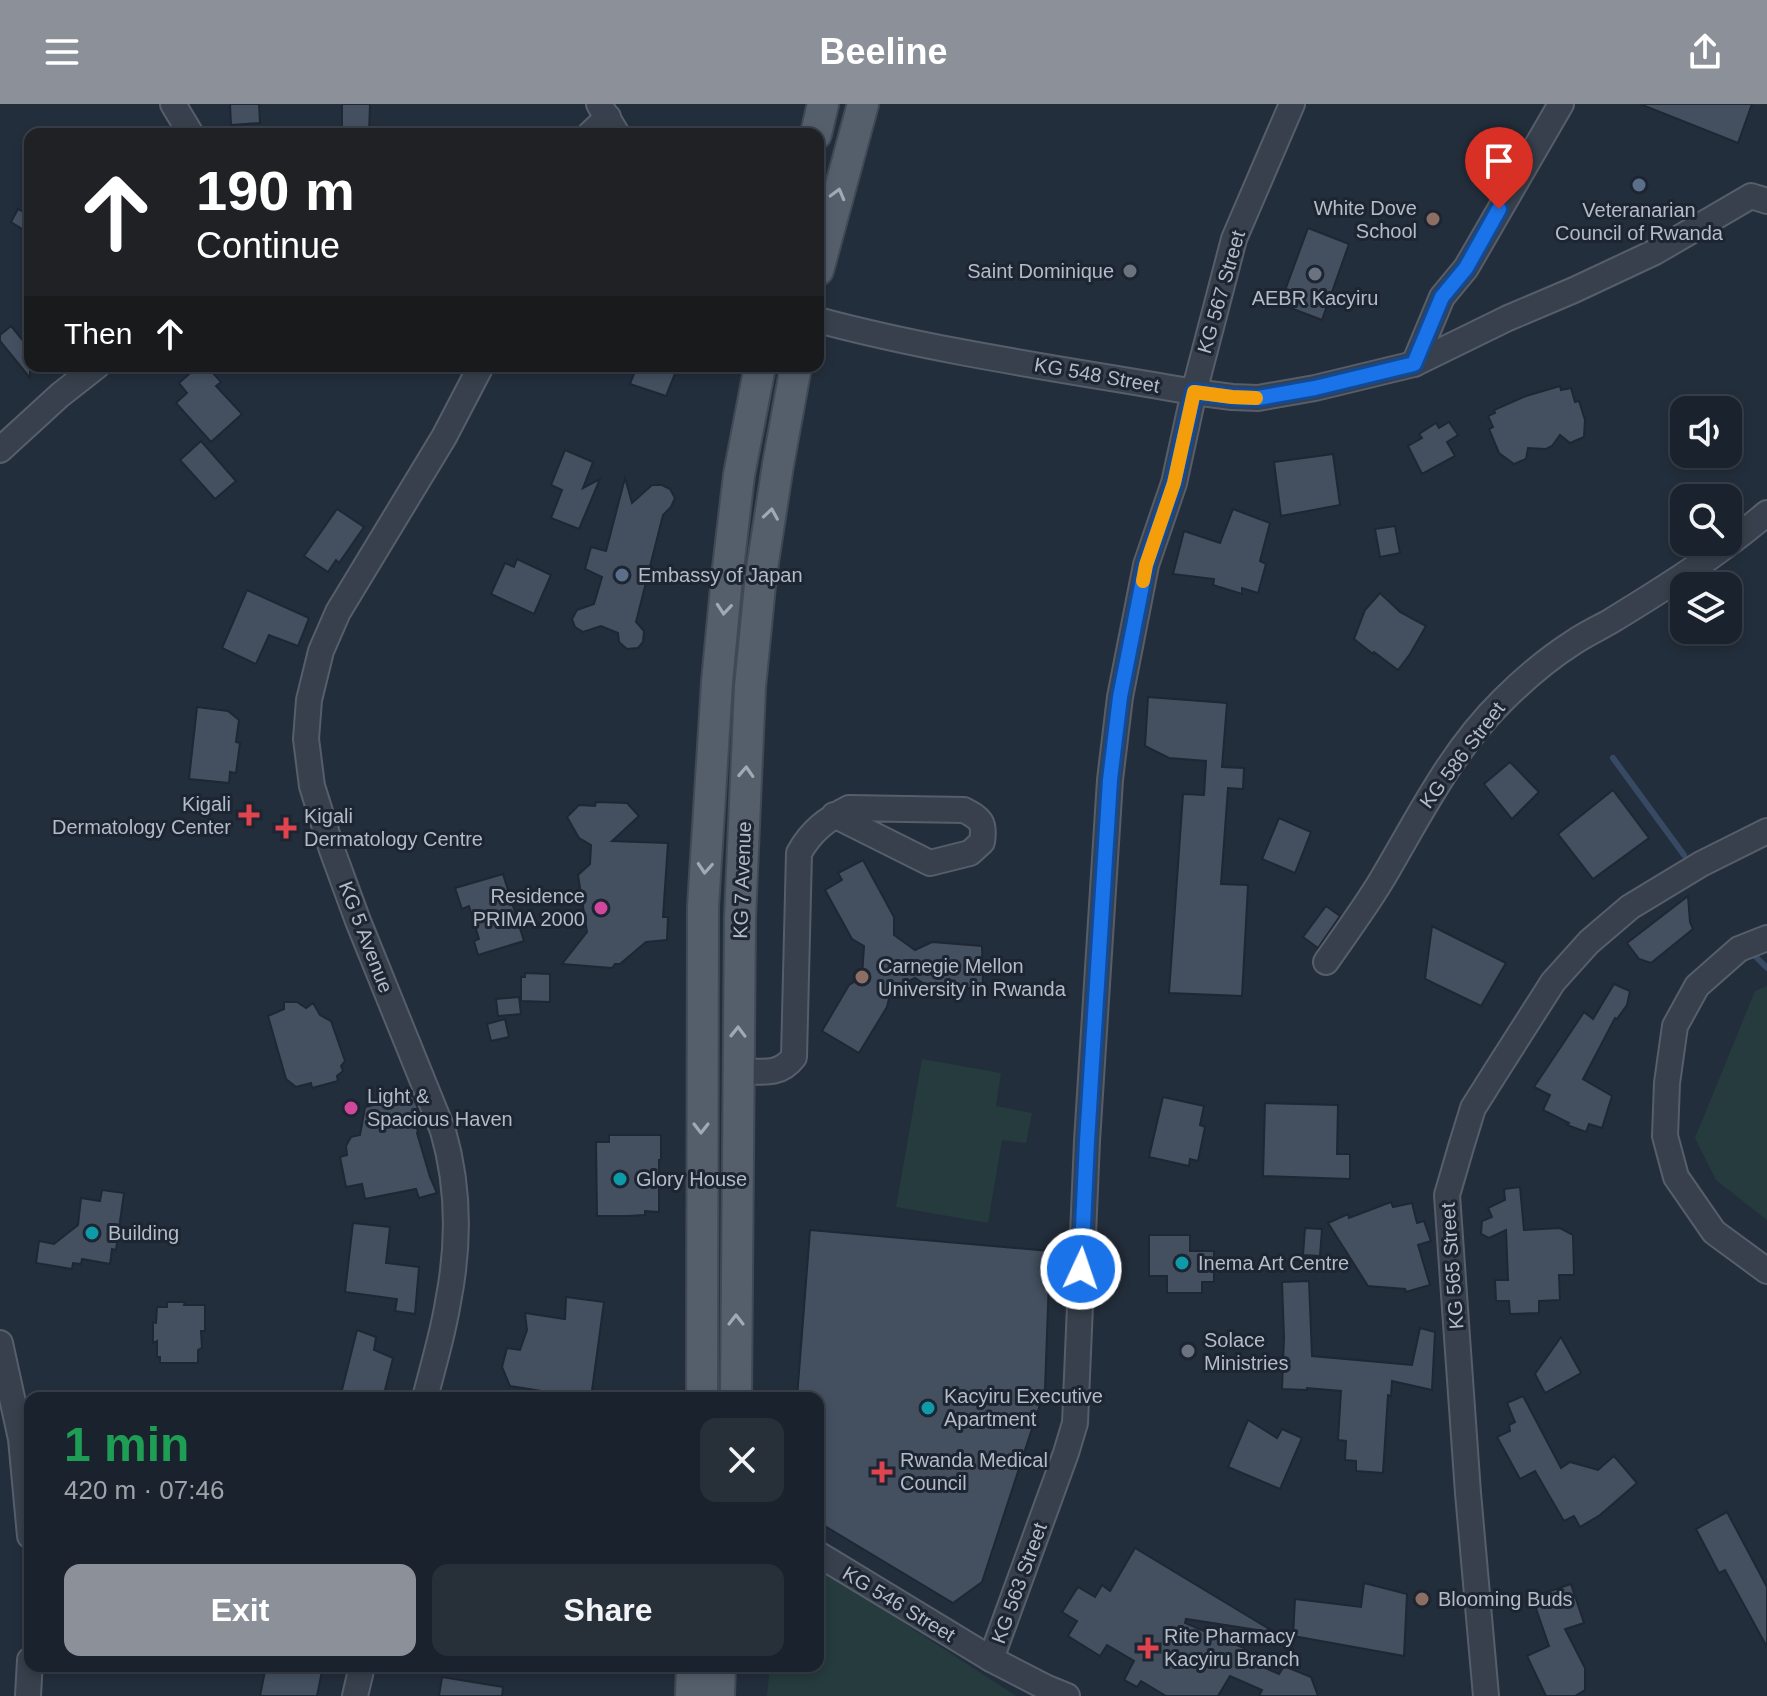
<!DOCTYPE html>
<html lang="en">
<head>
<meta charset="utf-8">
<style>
	:root { --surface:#1a222d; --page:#272f39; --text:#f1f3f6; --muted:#9fa4aa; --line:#383f49; --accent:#8c9099 }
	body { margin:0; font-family:Helvetica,sans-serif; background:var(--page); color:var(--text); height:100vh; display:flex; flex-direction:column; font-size:30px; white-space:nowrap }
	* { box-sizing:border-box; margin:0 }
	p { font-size:26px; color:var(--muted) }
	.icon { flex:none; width:44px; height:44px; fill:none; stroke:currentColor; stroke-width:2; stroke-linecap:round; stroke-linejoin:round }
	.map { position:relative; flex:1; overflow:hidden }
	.drawer { position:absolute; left:24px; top:1288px; width:800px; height:280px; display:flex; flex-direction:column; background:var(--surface); border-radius:16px; box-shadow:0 4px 12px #0003,0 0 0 2px var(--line) }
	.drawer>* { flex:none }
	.guide { position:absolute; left:24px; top:24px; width:800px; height:244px; border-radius:16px; box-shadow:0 4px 12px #0003,0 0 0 2px var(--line); background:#202124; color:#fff; overflow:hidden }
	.fabs { position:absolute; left:1670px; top:292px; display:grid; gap:16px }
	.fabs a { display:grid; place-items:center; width:72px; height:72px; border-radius:16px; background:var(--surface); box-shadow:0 4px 12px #0003,0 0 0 2px var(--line); font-size:40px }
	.pin { position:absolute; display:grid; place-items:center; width:68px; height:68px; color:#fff; margin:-82px -34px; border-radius:50% 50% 50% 0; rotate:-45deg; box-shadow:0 0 8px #0007 }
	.pin .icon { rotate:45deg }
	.me { position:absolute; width:88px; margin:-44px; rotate:3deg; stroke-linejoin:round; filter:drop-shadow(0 0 6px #0008) }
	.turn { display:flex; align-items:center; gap:28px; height:168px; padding:0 40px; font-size:36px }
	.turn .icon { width:104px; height:104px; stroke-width:2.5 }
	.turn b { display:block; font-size:56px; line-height:68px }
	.then { display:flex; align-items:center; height:76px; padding:0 40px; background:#0003; gap:16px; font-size:30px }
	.round { display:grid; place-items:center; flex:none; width:84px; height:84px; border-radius:16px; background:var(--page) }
	.headline { display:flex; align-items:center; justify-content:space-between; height:136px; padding:0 40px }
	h1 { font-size:48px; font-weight:700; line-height:60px; color:#1e9e55 }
	.action { display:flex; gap:16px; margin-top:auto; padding:16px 40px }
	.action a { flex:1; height:92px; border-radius:16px; background:var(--accent); color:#fff; font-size:32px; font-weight:700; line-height:92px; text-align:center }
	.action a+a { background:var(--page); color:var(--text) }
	header { display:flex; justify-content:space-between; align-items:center; height:104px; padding:0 40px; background:var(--accent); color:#fff; font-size:36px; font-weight:700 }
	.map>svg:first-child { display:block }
	.green { fill:#253b3d }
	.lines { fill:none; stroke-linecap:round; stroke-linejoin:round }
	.stream { stroke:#374963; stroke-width:6 }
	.building { fill:#445060; stroke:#1e2733; stroke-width:2 }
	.minor-casing { stroke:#555e6a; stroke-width:28 }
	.major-casing { stroke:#404955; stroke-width:34 }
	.minor { stroke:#37404c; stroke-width:24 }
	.major { stroke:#555f6c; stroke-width:30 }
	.oneway { stroke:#a0a9b6 }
	.route-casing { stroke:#114b97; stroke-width:20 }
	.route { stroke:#1a73e8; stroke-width:14 }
	.slow { stroke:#f59e0b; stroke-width:14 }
	.service-dot { fill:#5c6f8a; stroke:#1c2531; stroke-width:3 }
	.education-dot { fill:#8d6e63; stroke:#1c2531; stroke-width:3 }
	.worship-dot { fill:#6b7280; stroke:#1c2531; stroke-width:3 }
	.health-dot { fill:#e0444e; stroke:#1c2531; stroke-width:3 }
	.hotel-dot { fill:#d1479c; stroke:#1c2531; stroke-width:3 }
	.culture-dot { fill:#0f9aa8; stroke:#1c2531; stroke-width:3 }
	.labels { text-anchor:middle; stroke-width:6; stroke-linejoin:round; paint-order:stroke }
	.poi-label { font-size:20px; fill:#b3bbc8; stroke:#1c2531; text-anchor:start }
	.street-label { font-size:20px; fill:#b3bbc8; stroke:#1c2531 }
</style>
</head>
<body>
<header><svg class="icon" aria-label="menu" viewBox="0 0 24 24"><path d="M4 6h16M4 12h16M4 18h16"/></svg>Beeline<svg class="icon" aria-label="share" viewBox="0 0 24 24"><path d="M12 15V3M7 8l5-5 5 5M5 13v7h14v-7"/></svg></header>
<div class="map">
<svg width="1767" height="1592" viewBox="0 0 1767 1592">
	<rect width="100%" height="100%" fill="#232e3c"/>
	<g class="green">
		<path d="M1767 882V1116L1716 1076 1695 1034 1755 887Z"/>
		<path d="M922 955 1001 969 996 1002 1032 1009 1026 1039 1002 1036 988 1119 896 1103Z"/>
		<path d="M818 1463 1016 1592H767L770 1562H818Z"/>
	</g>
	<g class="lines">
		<g class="stream">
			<path d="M1613 654 1684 751"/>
			<path d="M1756 853 1767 864"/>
		</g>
	</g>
	<g class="building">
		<path d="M230 0H259L260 19 231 21Z"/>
		<path d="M342 0H370L369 30H342Z"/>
		<path d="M1640 0H1752L1738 39Z"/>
		<path d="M18 105 30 112V130L11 118Z"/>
		<path d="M1308 124 1349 140 1322 216 1280 200Z"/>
		<path d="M11 222 30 245V274L0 237V231Z"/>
		<path d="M198 262H207L221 278 216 282 242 310 211 338 176 299 187 289 179 279Z"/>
		<path d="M637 262H678L666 292 630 280Z"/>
		<path d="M1560 282 1561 286 1571 284 1575 298 1579 297 1585 316 1584 333 1570 339 1560 331 1552 342 1546 345 1528 344 1526 355 1514 360 1499 349 1489 325 1493 323 1488 312 1495 309 1494 306 1526 292Z"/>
		<path d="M1449 318 1458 331 1447 338 1455 352 1422 370 1408 342 1422 334 1419 330 1436 319 1439 324Z"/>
		<path d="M201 337 236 377 215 395 180 356Z"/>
		<path d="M565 346 593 358 583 384 600 375 579 425 551 414 562 386 551 381Z"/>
		<path d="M1333 350 1340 401 1281 412 1274 358Z"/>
		<path d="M625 374 632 399 652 381H662L670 385 675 394 671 403 663 411 636 518 644 527 643 538 638 544 627 545 619 538 618 529 601 522 583 528 575 523 572 515 577 506 594 500 602 473 585 465 591 443 606 447Z"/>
		<path d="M337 405 364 423 339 459 336 456 328 468 304 452Z"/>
		<path d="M1233 405 1270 419 1260 457 1266 460 1258 489 1242 484V490L1213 481 1214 475 1173 470 1184 427 1220 439Z"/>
		<path d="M1395 422 1400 449 1380 453 1375 425Z"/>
		<path d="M517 455 551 471 534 510 491 490 505 459 514 463Z"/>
		<path d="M247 486 309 514 298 542 269 531 256 560 222 544Z"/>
		<path d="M1380 489 1400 508 1426 522 1410 550 1398 566 1374 548 1373 550 1354 535 1365 506Z"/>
		<path d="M1148 593 1227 599 1222 663 1244 664 1243 685 1228 684 1221 780 1248 781 1242 892 1169 889 1183 690 1204 691 1206 657 1169 654 1145 642Z"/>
		<path d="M197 603 228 607 239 616 236 638 240 639 236 669 230 668 229 679 189 675Z"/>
		<path d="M1510 658 1539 688 1512 715 1484 680Z"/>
		<path d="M1613 686 1649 734 1593 775 1558 730Z"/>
		<path d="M596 698 627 699 639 712 612 737 668 739 663 813H668L667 836 646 838 620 860H615L612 864 562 860 587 828 578 771 590 760 591 741 579 734 567 713 579 701 595 702Z"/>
		<path d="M1279 714 1311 728 1295 769 1262 755Z"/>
		<path d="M863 756 894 813V831L915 846 932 838 982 842 983 884H931L915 874 891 886 887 903 859 949 822 927 849 881 862 873 864 842 852 835 825 786 842 776 838 769Z"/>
		<path d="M503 770 524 837 478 851 474 837 479 835 469 802 462 805 455 784Z"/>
		<path d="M1688 792 1690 818 1693 825 1651 859 1639 855 1627 839Z"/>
		<path d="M1326 802 1340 812 1318 844 1303 833Z"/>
		<path d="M1432 822 1506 859 1481 902 1425 875Z"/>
		<path d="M525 869 550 870V898L521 897V873H525Z"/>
		<path d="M1614 880 1630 887 1627 901 1617 915 1615 914 1583 975 1612 992 1602 1024 1589 1020 1586 1028 1567 1021 1569 1019 1543 1006 1550 991 1534 983 1584 908 1593 915Z"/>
		<path d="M519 893 521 910 498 912 496 895Z"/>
		<path d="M284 898H297L306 904 313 899 320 911 331 917 345 957 341 962 343 967 337 972 338 977 312 984 311 979 296 983 286 975 268 912 284 905Z"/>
		<path d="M505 915 509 933 491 937 487 920Z"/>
		<path d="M413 992 422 1014 415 1016 418 1028 417 1029 430 1073 437 1089 419 1094 416 1085 365 1095 362 1080 346 1083 340 1053 347 1051 346 1042 351 1033 360 1031 365 1003Z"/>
		<path d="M1163 993 1204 1002 1200 1021 1205 1023 1198 1057 1190 1055 1189 1062 1149 1053Z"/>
		<path d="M1265 999 1338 1001 1337 1050H1350V1075L1263 1072Z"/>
		<path d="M609 1031H661V1056H659V1108L645 1107V1111L628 1112H597L596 1038H609Z"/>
		<path d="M1520 1083 1524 1126 1560 1124 1573 1131 1574 1171H1559L1560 1196 1539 1197V1209L1510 1210 1509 1197H1496L1495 1176H1508L1506 1126 1489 1134 1481 1130 1482 1117 1492 1113 1488 1104 1505 1096 1504 1085Z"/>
		<path d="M102 1086 124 1089 116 1146 112 1145 110 1160 82 1155 81 1160 73 1159 72 1165 36 1159 39 1137 54 1140 78 1121 81 1094 100 1097Z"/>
		<path d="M1391 1098 1393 1103 1412 1099 1417 1119 1424 1117 1431 1137 1418 1141 1430 1181 1406 1188 1405 1185 1368 1182 1328 1119 1348 1110 1349 1114Z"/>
		<path d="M353 1119 390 1123 386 1159 419 1163 415 1210 395 1207 397 1195 345 1188Z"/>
		<path d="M1305 1124 1322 1125 1320 1152 1303 1151Z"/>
		<path d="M810 1126 1050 1147 1045 1285 982 1478 953 1499 818 1418V1294H797Z"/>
		<path d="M1149 1131H1190V1147H1214V1178H1202V1189H1167V1172H1149Z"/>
		<path d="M1309 1177 1312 1252 1412 1261 1420 1224 1435 1228 1432 1286 1392 1277 1391 1292 1388 1291 1383 1369 1356 1367V1357L1345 1356 1346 1337 1338 1336 1341 1287 1307 1284V1286L1282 1285 1284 1234 1282 1178Z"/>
		<path d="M566 1193 604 1198 591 1294H541L542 1287 510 1282 502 1263 507 1244 520 1246 527 1226 525 1209 565 1215Z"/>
		<path d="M167 1198H185L184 1201H205V1227H201L202 1244 198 1246V1259H160V1253H157V1237L153 1239V1218L156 1219 157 1203H167Z"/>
		<path d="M357 1226 376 1233 374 1246 393 1254 383 1294H340Z"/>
		<path d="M1561 1233 1581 1269 1545 1289 1535 1270Z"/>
		<path d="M1523 1292 1561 1364 1570 1358 1598 1366 1614 1352 1637 1379 1600 1411 1580 1423 1574 1412 1564 1417 1535 1367 1520 1375 1497 1333 1510 1327 1509 1321 1515 1318 1507 1299Z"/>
		<path d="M1248 1316 1277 1334 1282 1325 1302 1334 1280 1385 1228 1363Z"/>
		<path d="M1727 1408 1767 1483V1543L1725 1466 1719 1469 1696 1425Z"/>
		<path d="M1135 1444 1276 1529 1186 1515 1185 1519 1244 1544 1239 1553 1279 1570 1284 1562 1311 1573 1318 1592H1259L1262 1586 1230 1572 1218 1592H1166L1141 1577 1137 1583 1124 1576 1134 1557 1107 1541 1100 1552 1068 1532 1077 1517 1062 1508 1078 1483 1095 1493 1102 1481 1110 1487Z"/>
		<path d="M1364 1479 1407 1490 1404 1552 1293 1532 1295 1495 1361 1503Z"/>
		<path d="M1571 1480 1584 1519 1565 1525 1585 1564V1586L1575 1592H1546L1527 1552 1549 1542 1532 1493Z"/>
		<path d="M266 1562H323L317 1592H260Z"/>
		<path d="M442 1573 503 1583 502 1592H439Z"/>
	</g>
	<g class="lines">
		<defs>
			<g id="minor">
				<path d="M173 0 191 30"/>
				<path d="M599 0 617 30"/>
				<path d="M590 30 608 13"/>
				<path d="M818 216C941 249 1069 266 1194 288L1232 293 1258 294 1315 284 1414 260 1508 214 1574 186 1655 148 1751 92 1767 97"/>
				<path d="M1414 260 1442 193 1466 164 1561 0"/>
				<path d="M0 346 60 291 97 262"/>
				<path d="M1767 834 1739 845 1697 882 1675 922 1667 979 1665 1032 1676 1073 1714 1128 1767 1167"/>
				<path d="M1326 858C1344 832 1364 805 1381 777 1418 715 1450 648 1503 596 1524 575 1549 554 1574 538 1586 530 1599 524 1611 517 1665 484 1719 450 1767 409"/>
				<path d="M737 967C760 967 779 973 794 953L799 749C811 727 827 715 849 704L964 706C981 715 985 718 982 738L970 749 930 759 834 711"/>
				<path d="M0 1239 21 1335 30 1432"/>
				<path d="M425 1294C433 1262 443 1230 448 1198 459 1142 459 1082 443 1027L358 817 332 746 312 682 306 635 309 596 321 547 338 508 444 333 481 262"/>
				<path d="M818 1450 991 1555 1045 1583 1067 1592"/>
				<path d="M991 1555 1066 1349 1075 1319 1087 1037 1110 676 1120 593 1146 461 1174 379 1194 288 1234 135 1292 0"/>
				<path d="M28 1592 30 1556"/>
				<path d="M355 1592 362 1562"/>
				<path d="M1486 1592 1468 1389 1447 1091 1461 1043 1473 1004 1495 969 1553 878 1589 838 1630 803 1701 760 1767 727"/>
			</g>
			<g id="major">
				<path d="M816 30 823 0"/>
				<path d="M818 166 863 0"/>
				<path d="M702 1294 703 803 717 578 727 473 739 371 760 262"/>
				<path d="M736 1294 740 813 750 583 761 471 778 361 796 262"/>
				<path d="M691 1592 692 1562"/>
				<path d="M719 1592 720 1562"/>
			</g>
		</defs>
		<use href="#minor" class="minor-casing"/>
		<use href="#major" class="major-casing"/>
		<use href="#minor" class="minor"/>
		<use href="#major" class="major"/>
	</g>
	<defs><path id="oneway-chevron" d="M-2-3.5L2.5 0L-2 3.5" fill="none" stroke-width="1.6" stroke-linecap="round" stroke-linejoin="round" transform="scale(2)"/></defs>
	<g class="oneway">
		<use href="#oneway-chevron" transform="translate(838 90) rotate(-75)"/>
		<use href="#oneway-chevron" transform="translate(771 410) rotate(-81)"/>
		<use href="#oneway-chevron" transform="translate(724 505) rotate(95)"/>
		<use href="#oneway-chevron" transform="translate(746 668) rotate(-87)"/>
		<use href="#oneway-chevron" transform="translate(705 764) rotate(94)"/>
		<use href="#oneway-chevron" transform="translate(738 928) rotate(-89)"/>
		<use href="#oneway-chevron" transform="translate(701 1024) rotate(90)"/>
		<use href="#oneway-chevron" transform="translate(736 1216) rotate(-90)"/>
	</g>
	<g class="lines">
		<defs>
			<path id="route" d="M1081 1165 1087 1037 1110 676 1120 593 1146 461 1174 379 1194 288 1232 293 1258 294 1315 284 1414 260 1442 193 1466 164 1499 105"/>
		</defs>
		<use href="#route" class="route-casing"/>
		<use href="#route" class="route"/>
		<path class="slow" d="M1143 477 1146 461 1174 379 1194 288 1232 293 1256 294"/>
	</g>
	<g class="service-dot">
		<circle cx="1639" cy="81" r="8"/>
		<circle cx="622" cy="471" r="8"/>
	</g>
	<g class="education-dot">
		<circle cx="1433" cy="115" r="8"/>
		<circle cx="862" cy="873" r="8"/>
		<circle cx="1422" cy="1495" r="8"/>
	</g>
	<g class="worship-dot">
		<circle cx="1130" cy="167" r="8"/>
		<circle cx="1315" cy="170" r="8"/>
		<circle cx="1188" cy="1247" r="8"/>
	</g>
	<g class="health-dot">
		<path d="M245 699h8v8h8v8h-8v8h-8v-8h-8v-8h8z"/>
		<path d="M282 712h8v8h8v8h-8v8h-8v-8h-8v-8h8z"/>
		<path d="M878 1356h8v8h8v8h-8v8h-8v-8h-8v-8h8z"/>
		<path d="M1144 1532h8v8h8v8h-8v8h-8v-8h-8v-8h8z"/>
	</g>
	<g class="hotel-dot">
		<circle cx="601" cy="804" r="8"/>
		<circle cx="351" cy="1004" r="8"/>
	</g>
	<g class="culture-dot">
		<circle cx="620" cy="1075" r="8"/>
		<circle cx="92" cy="1129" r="8"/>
		<circle cx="1182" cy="1159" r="8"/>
		<circle cx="928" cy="1304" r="8"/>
	</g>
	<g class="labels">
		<g class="poi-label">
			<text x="1417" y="111" text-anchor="end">White Dove<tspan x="1417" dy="23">School</tspan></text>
			<text x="1639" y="113" text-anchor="middle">Veteranarian<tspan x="1639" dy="23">Council of Rwanda</tspan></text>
			<text x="1114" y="174" text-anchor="end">Saint Dominique</text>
			<text x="1315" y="201" text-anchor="middle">AEBR Kacyiru</text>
			<text x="638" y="478">Embassy of Japan</text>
			<text x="231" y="707" text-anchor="end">Kigali<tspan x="231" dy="23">Dermatology Center</tspan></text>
			<text x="304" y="719">Kigali<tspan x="304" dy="23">Dermatology Centre</tspan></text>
			<text x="585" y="799" text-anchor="end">Residence<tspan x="585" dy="23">PRIMA 2000</tspan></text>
			<text x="878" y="869">Carnegie Mellon<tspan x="878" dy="23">University in Rwanda</tspan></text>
			<text x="367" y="999">Light &amp;<tspan x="367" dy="23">Spacious Haven</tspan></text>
			<text x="636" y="1082">Glory House</text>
			<text x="108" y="1136">Building</text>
			<text x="1198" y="1166">Inema Art Centre</text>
			<text x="1204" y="1243">Solace<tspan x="1204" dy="23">Ministries</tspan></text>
			<text x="944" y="1299">Kacyiru Executive<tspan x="944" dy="23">Apartment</tspan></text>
			<text x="900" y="1363">Rwanda Medical<tspan x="900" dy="23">Council</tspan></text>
			<text x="1438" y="1502">Blooming Buds</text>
			<text x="1164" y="1539">Rite Pharmacy<tspan x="1164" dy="23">Kacyiru Branch</tspan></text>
		</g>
		<g class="street-label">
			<text transform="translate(1221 188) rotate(-74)" y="7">KG 567 Street</text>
			<text transform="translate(1097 271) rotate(10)" y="7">KG 548 Street</text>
			<text transform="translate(1462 651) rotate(-53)" y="7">KG 586 Street</text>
			<text transform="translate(742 776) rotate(-88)" y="7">KG 7 Avenue</text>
			<text transform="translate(366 833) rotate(69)" y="7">KG 5 Avenue</text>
			<text transform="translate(1452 1162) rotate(-94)" y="7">KG 565 Street</text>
			<text transform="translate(1019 1479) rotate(-70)" y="7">KG 563 Street</text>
			<text transform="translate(899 1500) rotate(31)" y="7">KG 546 Street</text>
		</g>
	</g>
</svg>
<div class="fabs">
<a><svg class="icon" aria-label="sound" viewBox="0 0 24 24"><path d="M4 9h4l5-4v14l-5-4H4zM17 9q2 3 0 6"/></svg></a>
<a><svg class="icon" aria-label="search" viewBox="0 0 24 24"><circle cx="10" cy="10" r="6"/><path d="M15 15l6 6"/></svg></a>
<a><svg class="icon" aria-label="layers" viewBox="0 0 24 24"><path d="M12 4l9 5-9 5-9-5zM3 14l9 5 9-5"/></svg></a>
</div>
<div class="pin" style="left:1499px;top:105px;background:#d93025"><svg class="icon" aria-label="arrive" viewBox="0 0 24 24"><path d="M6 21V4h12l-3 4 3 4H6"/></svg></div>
<svg class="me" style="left:1081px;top:1165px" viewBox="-20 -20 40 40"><circle r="17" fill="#1a73e8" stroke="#fff" stroke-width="3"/><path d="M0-11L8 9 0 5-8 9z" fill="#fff"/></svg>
<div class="guide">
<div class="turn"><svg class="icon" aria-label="ahead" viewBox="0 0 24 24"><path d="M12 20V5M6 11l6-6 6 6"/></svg><div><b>190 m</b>Continue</div></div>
<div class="then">Then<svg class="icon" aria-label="ahead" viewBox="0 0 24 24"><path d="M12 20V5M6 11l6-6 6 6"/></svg></div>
</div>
<section class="drawer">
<div class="headline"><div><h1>1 min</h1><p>420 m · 07:46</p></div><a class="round"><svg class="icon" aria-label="close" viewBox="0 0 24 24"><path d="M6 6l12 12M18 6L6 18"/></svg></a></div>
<div class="action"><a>Exit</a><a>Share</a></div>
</section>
</div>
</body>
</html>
